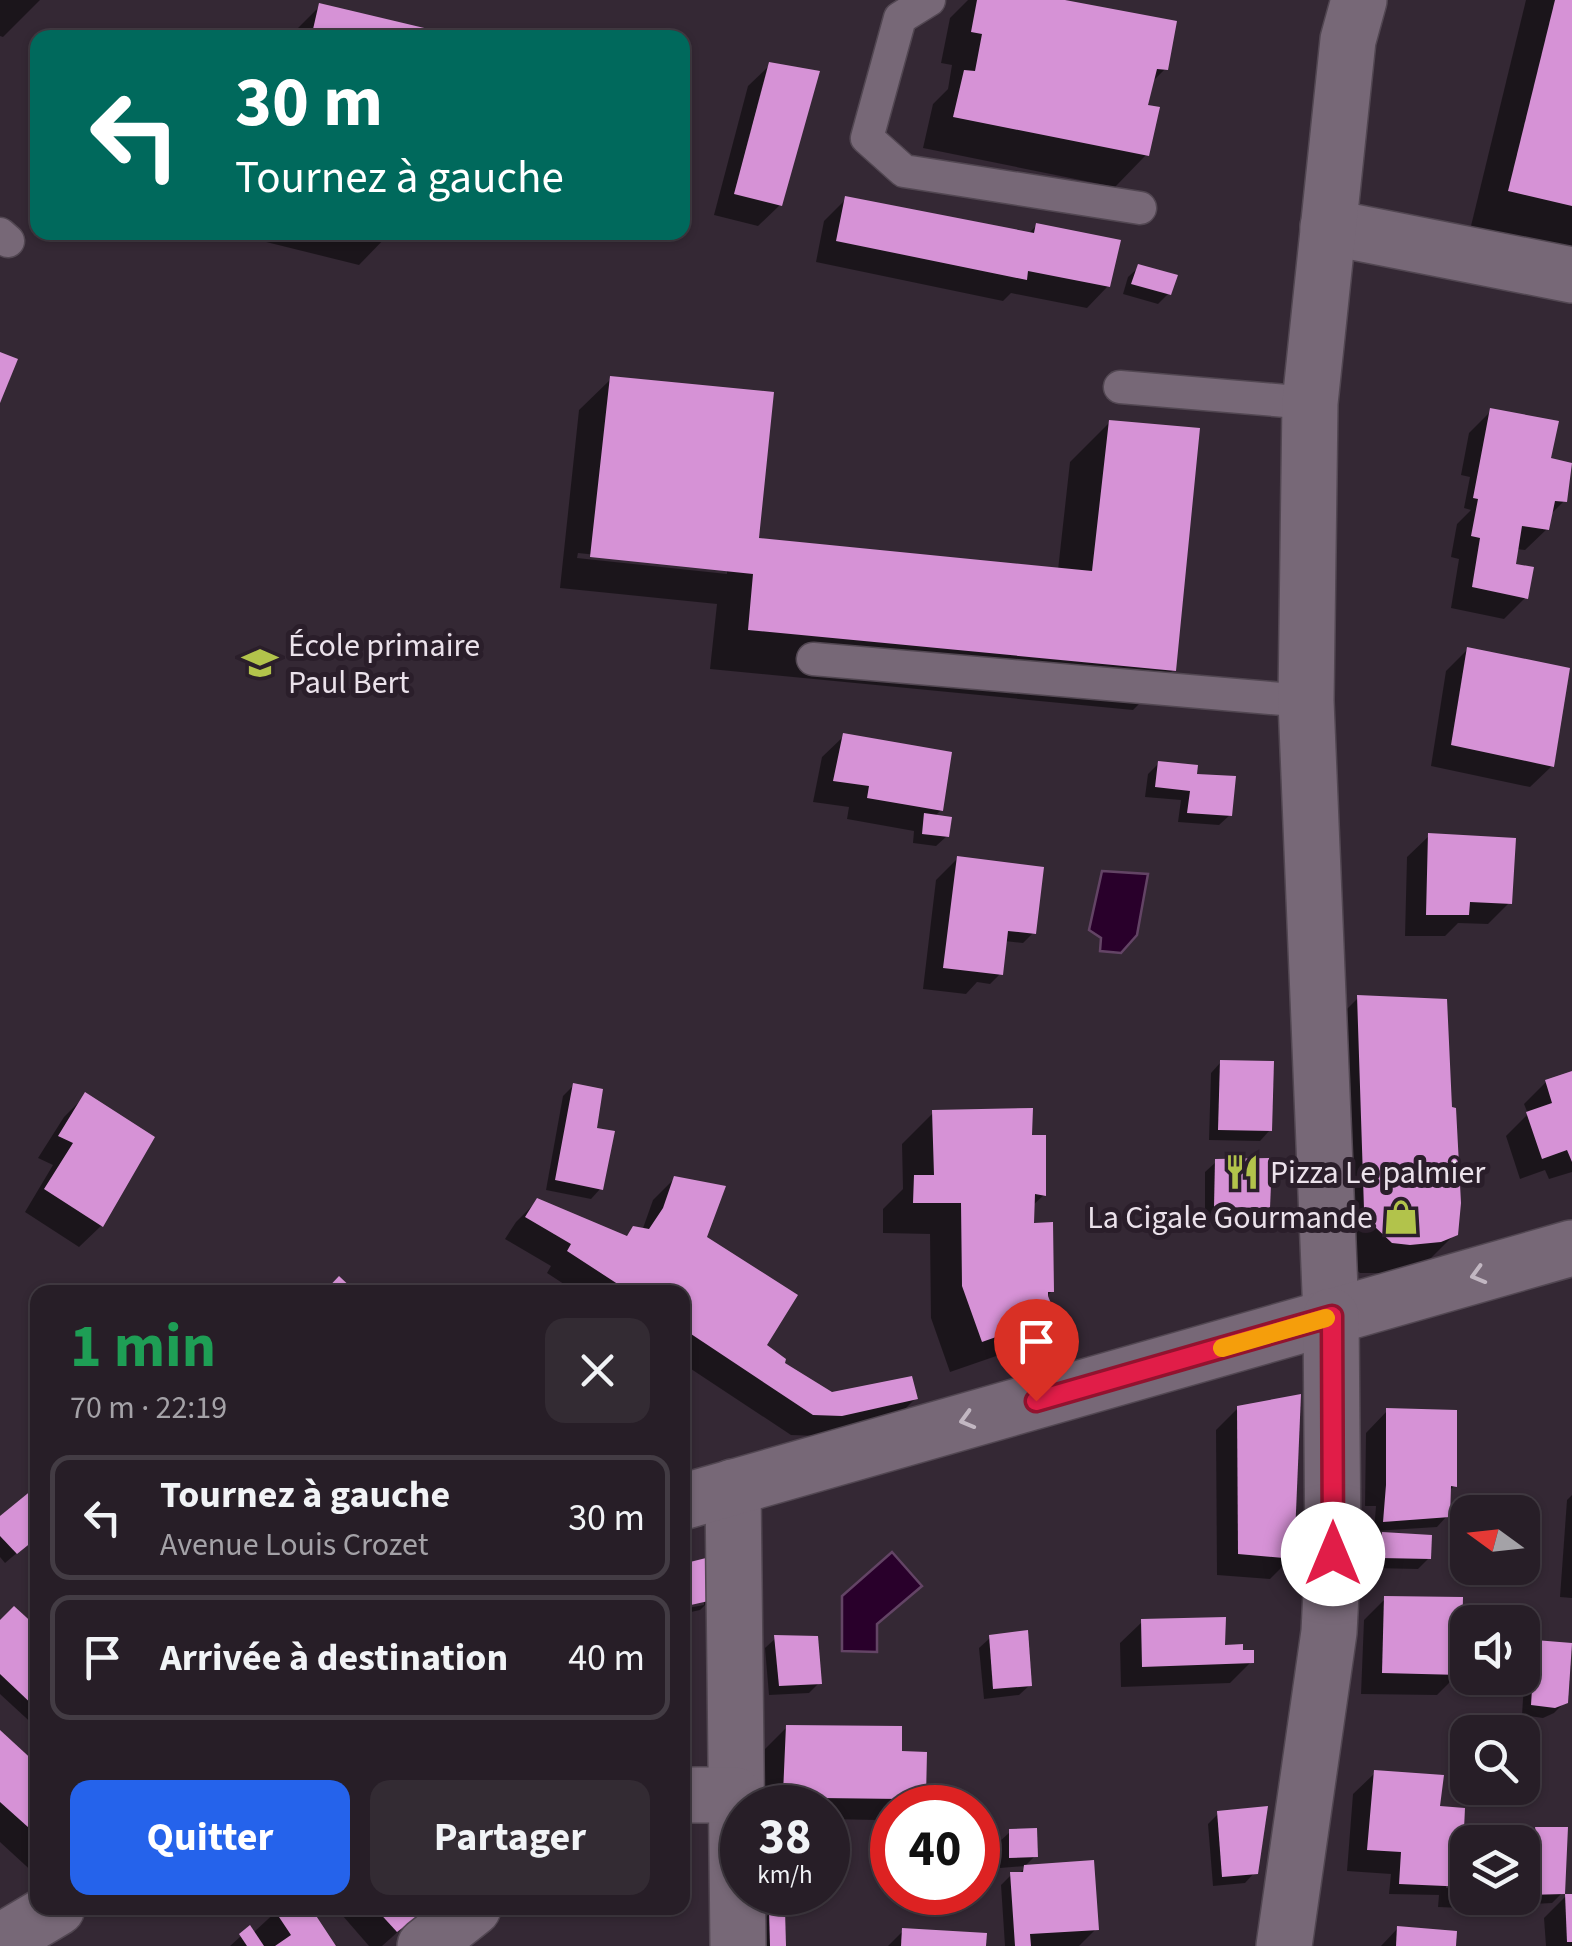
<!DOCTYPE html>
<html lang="fr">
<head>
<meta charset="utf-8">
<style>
	:root { --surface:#271e27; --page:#332b33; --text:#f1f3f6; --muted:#a4a2a7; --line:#433c44; --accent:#2563eb }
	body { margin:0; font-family:"Source Sans 3",sans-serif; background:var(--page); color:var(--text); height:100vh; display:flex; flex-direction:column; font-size:38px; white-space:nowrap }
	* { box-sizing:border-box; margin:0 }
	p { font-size:32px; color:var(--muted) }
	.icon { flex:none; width:55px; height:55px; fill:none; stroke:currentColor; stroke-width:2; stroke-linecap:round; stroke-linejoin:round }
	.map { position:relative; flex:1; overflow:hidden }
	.drawer { position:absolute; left:30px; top:1285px; width:660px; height:630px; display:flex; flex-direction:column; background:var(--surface); border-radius:20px; box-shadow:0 2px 8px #0004,0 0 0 2px var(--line) }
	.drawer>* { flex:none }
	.hud { position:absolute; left:30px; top:30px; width:660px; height:210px; border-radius:20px; box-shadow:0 2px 8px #0004,0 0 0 2px var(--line); background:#00695c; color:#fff; overflow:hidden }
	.needle { width:65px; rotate:285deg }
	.controls { position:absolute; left:1450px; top:1495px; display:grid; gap:20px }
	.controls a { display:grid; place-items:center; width:90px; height:90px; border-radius:20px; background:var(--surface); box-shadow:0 2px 8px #0004,0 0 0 2px var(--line); font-size:50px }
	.speed { position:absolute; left:720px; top:1785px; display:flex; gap:20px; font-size:50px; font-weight:700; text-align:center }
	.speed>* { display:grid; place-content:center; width:130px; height:130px; border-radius:50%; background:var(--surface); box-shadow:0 2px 8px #0004,0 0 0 2px var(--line); line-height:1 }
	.speed small { font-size:25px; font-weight:400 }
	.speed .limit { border:15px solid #d22; background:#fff; color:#111 }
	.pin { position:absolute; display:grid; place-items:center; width:85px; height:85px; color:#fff; margin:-102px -42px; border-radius:50% 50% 50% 0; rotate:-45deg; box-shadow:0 0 10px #0007 }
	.pin .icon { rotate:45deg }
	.me { position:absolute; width:110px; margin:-55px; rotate:0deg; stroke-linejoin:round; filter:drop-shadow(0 0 8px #0008) }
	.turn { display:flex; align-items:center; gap:35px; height:210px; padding:0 40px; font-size:45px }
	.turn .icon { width:130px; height:130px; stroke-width:2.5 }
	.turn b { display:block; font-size:70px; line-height:85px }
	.round { display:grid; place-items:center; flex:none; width:105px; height:105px; border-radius:20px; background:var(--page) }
	.head { display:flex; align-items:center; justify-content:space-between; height:170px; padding:0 40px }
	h1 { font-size:60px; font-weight:700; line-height:75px; color:#1e9e55 }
	.cta { display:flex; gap:20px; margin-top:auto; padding:20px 40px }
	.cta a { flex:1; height:115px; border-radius:20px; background:var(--accent); color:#fff; font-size:40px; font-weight:700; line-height:115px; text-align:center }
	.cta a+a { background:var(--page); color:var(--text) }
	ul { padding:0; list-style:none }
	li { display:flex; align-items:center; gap:30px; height:125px; margin:0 20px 15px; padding:0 20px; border:5px solid var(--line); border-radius:20px }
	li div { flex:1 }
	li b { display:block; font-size:38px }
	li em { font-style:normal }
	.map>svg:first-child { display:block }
	.water { fill:#29002b; stroke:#634465; stroke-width:2.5 }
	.shadow { fill:#0007; fill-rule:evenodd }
	.building { fill:#d692d6 }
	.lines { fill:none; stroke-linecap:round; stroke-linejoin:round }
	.service-casing { stroke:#524752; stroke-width:35 }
	.minor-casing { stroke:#524752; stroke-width:58 }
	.tertiary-casing { stroke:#524752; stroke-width:58 }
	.service { stroke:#776877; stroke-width:32 }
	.minor { stroke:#776877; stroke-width:55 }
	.tertiary { stroke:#776877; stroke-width:55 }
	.oneway { stroke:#c2b7c2 }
	.route-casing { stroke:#92132f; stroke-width:25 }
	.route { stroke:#e11d48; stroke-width:18 }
	.slow { stroke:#f59e0b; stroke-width:18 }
	.labels { text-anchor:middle; stroke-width:10; stroke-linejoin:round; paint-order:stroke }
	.poi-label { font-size:32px; fill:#ebe2eb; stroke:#2a1e2a; text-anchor:start }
</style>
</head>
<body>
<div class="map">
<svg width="1572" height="1946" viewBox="0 0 1572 1946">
	<rect width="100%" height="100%" fill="#342834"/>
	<g class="water">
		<path d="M1102 871 1148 874 1137 935 1121 953 1100 951 1101 938 1089 930Z"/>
		<path d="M892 1552 922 1586 877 1624V1652L842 1651V1596Z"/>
	</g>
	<g class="shadow">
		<path d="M0 0H40L3 37 0 36Z"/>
		<path d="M968 0H1052L1165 69 1151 83 1145 107 1146 155 1115 187 923 148 933 104 948 89 952 65 941 63 950 18Z"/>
		<path d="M1526 0H1572V254L1470 230Z"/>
		<path d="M320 6 453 38H288Z"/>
		<path d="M770 65 780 205 758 226 714 215 748 86Z"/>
		<path d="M846 199 1028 234 1037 225 1108 286 1087 308 1011 293 1003 301 816 262 824 221Z"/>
		<path d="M226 232H391L359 265Z"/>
		<path d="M1139 267 1169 293 1158 304 1123 294 1128 277Z"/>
		<path d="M611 379 754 547 1058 570 1070 462 1110 422 1173 670 1133 710 710 669 717 604 560 588 579 410ZM578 553 727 569V574L577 558Z"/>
		<path d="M1491 411 1548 460 1564 501 1549 516 1547 529 1525 550 1516 549 1513 565 1526 597 1504 619 1451 608 1459 559 1451 557 1457 524 1471 510 1464 508 1470 477 1461 475 1469 433Z"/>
		<path d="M1467 650 1552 766 1530 787 1431 766 1446 671Z"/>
		<path d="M844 736 941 810 934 817 947 836 936 846 913 843 914 831 847 819 849 807 813 802 822 757Z"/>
		<path d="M1159 763 1195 776 1230 815 1219 825 1178 822 1181 800 1145 797 1148 774Z"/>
		<path d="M1429 836 1510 902 1488 924 1458 923 1445 936H1405L1407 857Z"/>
		<path d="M958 858 1033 933 1023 943 1004 941 1000 974 990 984 977 982 966 994 923 989 936 880Z"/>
		<path d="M1358 998 1455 1234 1423 1266 1407 1273H1360L1348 1263 1327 1029Z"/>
		<path d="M1221 1062 1270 1130 1260 1141 1209 1140 1211 1073Z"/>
		<path d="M1572 1074V1172L1549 1179 1545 1170 1520 1179 1506 1136 1528 1114 1524 1104 1546 1082Z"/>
		<path d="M573 1086 594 1130 601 1188 591 1199 546 1190 563 1096Z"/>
		<path d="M86 1095 152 1137 101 1226 79 1247 25 1212 53 1165 38 1158 64 1117Z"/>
		<path d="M933 1113 1030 1137 1044 1195 1032 1206 1031 1225 1052 1291 1046 1297 1053 1316 1022 1347 950 1372 931 1318 930 1234 883 1233V1209L903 1189 902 1144Z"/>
		<path d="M1216 1162 1268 1207 1257 1217 1205 1216V1172Z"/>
		<path d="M675 1178 704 1238 763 1346 782 1364 832 1395 915 1399 894 1420 819 1436 791 1435 682 1363V1292H576L547 1273 551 1266 505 1239 516 1222 537 1201 625 1238 634 1229 642 1231 653 1200Z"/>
		<path d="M297 1284 306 1292H289Z"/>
		<path d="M1238 1408 1291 1558 1270 1579 1217 1575 1216 1430Z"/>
		<path d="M1387 1411 1454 1486 1448 1492 1447 1516 1437 1527 1374 1531 1376 1506H1365L1366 1433Z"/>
		<path d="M1572 1495V1598L1560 1597 1567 1500Z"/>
		<path d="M0 1519 38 1535 5 1563 0 1557Z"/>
		<path d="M1383 1535 1429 1558 1418 1569 1371 1568 1373 1545Z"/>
		<path d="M711 1599 700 1610 682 1614V1609L704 1605V1600Z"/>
		<path d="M1385 1599 1458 1674 1437 1695 1361 1694 1364 1620Z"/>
		<path d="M0 1622 38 1631V1729L0 1694Z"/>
		<path d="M1142 1622 1223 1647 1251 1662 1230 1683 1121 1687 1120 1643Z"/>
		<path d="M776 1638 819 1683 809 1693 769 1695 765 1648Z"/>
		<path d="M990 1638 1030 1685 1019 1695 984 1699 979 1648Z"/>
		<path d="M1536 1643 1565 1702 1554 1713 1543 1718 1522 1715 1526 1653Z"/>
		<path d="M787 1727 899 1758 924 1795 913 1806 892 1805 877 1820 828 1819V1808H756L763 1801 765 1749Z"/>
		<path d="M0 1733 38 1769 37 1876 0 1842Z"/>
		<path d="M1375 1773 1438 1808 1460 1836 1531 1835 1536 1830 1562 1893 1552 1903 1514 1905 1509 1910 1438 1907 1439 1895 1389 1894 1391 1874 1347 1871 1353 1794ZM1468 1842H1522V1898H1468V1889L1446 1888V1883Z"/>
		<path d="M1218 1814 1255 1872 1245 1883 1213 1886 1208 1824Z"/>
		<path d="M1010 1832 1035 1856 1025 1866 1000 1868 999 1842Z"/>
		<path d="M1025 1868 1096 1929 1079 1946H1005L1001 1885 1011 1875 1018 1874Z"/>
		<path d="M1566 1896H1572V1946H1546L1544 1918Z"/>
		<path d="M280 1908H308L333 1946H230L241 1936 253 1933Z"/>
		<path d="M336 1908H414L419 1913 382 1946H369Z"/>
		<path d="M770 1913 782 1946H761L760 1923Z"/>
		<path d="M1398 1928 1454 1946H1381Z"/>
		<path d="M903 1931 984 1946H888Z"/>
	</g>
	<g class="building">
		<path d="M977 0H1065L1177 21 1168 70 1157 69 1148 105 1160 107 1149 156 953 117 964 70 975 71 982 34 971 32Z"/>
		<path d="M1555 0H1572V206L1508 191Z"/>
		<path d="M319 3 458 36V38H311Z"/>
		<path d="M769 62 820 71 782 206 734 194Z"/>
		<path d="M845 196 1034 233 1036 223 1121 240 1110 287 1028 271 1027 280 836 241Z"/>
		<path d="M1138 264 1178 275 1171 295 1131 284Z"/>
		<path d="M0 352 18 359 0 403Z"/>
		<path d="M610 376 774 392 759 538 1092 571 1109 420 1200 428 1176 671 748 630 753 574 590 557Z"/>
		<path d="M1490 408 1559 421 1551 458 1572 463 1567 502 1555 501 1549 530 1522 526 1516 564 1534 567 1528 599 1472 587 1480 538 1471 536 1478 499 1473 498Z"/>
		<path d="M1467 647 1570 668 1554 767 1451 745Z"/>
		<path d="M843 733 952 752 943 811 867 798 869 786 833 781Z"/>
		<path d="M1158 761 1198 765 1197 774 1236 776 1232 816 1187 813 1190 791 1155 787Z"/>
		<path d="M924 813 952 817 949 837 922 834Z"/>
		<path d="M1428 833 1516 838 1512 904 1470 902 1469 915H1426Z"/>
		<path d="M957 856 1044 867 1036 934 1008 931 1003 975 943 968Z"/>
		<path d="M1357 995 1447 999 1452 1107 1456 1108 1461 1203 1458 1235 1441 1242 1410 1245 1392 1243 1374 1226 1364 1209Z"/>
		<path d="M1220 1060 1274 1061 1272 1131 1218 1130Z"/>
		<path d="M1572 1071V1162L1567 1150 1542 1159 1526 1112 1552 1103 1545 1080Z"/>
		<path d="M573 1083 603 1089 597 1128 615 1131 603 1190 555 1180Z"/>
		<path d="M85 1092 155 1137 103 1227 44 1189 73 1143 58 1136Z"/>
		<path d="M1033 1108 1032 1135H1046V1196L1035 1194 1034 1223 1053 1222 1054 1292H1048V1296L1056 1316 982 1342 962 1286 961 1203H913L914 1175H934L932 1110Z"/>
		<path d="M1269 1158 1271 1184 1270 1208 1214 1207 1215 1159Z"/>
		<path d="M674 1176 726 1186 707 1237 798 1295 767 1345 786 1359 785 1363 832 1392 912 1376 918 1399 842 1416 813 1415 682 1328V1292H630L567 1251 571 1244 525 1217 537 1198 627 1236 633 1226 649 1229 663 1208Z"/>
		<path d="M339 1276 356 1292H324Z"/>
		<path d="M1301 1394 1294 1559 1238 1554 1237 1406Z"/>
		<path d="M1386 1408 1457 1410V1487L1451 1486 1450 1517 1383 1522 1386 1485Z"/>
		<path d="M38 1485V1537L17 1554 0 1536V1516Z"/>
		<path d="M1382 1532 1432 1535 1431 1559 1380 1558Z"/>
		<path d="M714 1556 713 1600 682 1607V1564Z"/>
		<path d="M1384 1596 1463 1597 1461 1675 1382 1673Z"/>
		<path d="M14 1606 38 1628V1710L0 1674V1620Z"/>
		<path d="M1226 1617 1225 1645 1243 1644V1650H1254V1663L1142 1667 1141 1619Z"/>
		<path d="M1028 1630 1032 1686 993 1689 989 1635Z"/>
		<path d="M690 1635V1704H682V1636Z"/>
		<path d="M774 1635 818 1636 822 1684 779 1686Z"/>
		<path d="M1535 1640 1572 1643 1568 1703 1555 1708 1531 1705Z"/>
		<path d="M786 1725 902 1726V1751L927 1752 926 1797 901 1796V1799L820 1798V1808H767V1793L783 1794Z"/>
		<path d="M0 1730 38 1765V1836L0 1802Z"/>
		<path d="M1374 1770 1444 1775 1440 1806 1465 1808 1464 1829 1536 1833 1535 1827H1568L1565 1894 1526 1895 1528 1889H1522V1842H1468V1887L1399 1884 1401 1852 1367 1850Z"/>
		<path d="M1268 1806 1258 1874 1222 1877 1217 1811Z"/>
		<path d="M1037 1828 1038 1857 1009 1858V1829Z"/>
		<path d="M1094 1860 1099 1930 1030 1934 1031 1946H1015L1010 1872H1023L1024 1865Z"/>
		<path d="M1565 1894H1572V1942H1567Z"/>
		<path d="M273 1908H311L336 1946H275L291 1935Z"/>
		<path d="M375 1908H417L422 1913 397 1932Z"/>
		<path d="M769 1910H785L786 1946H770Z"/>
		<path d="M250 1925 264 1946H247L239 1934Z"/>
		<path d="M1397 1926 1457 1931 1456 1946H1396Z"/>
		<path d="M902 1928 987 1933 986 1946H901Z"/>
	</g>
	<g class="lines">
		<defs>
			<g id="service">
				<path d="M929 0 900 18 867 138 904 171 1140 208"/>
				<path d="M0 234 8 241"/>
				<path d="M1120 387 1310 403"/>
				<path d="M813 659 1306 701"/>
			</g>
			<g id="minor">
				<path d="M1328 227 1572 275"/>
				<path d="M1331 1316 1306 701 1310 403 1348 40 1359 0"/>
				<path d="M733 1487 738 1946"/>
				<path d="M682 1795H735"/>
				<path d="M425 1946 473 1908"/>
			</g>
			<g id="tertiary">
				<path d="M682 1502 1572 1248"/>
				<path d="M0 1942 57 1908"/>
				<path d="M1284 1946 1329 1632 1333 1554 1331 1316"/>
			</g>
		</defs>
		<use href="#service" class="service-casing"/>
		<use href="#minor" class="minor-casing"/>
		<use href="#tertiary" class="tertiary-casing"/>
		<use href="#service" class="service"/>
		<use href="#minor" class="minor"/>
		<use href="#tertiary" class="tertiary"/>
	</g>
	<defs><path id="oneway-chevron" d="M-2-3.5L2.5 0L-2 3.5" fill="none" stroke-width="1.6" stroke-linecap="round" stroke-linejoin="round" transform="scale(2.5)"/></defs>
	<g class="oneway">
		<use href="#oneway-chevron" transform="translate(1478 1275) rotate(164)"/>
		<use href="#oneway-chevron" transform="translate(967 1420) rotate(164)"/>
	</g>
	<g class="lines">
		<defs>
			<path id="route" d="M1036 1401 1332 1316 1333 1554"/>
		</defs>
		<use href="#route" class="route-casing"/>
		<use href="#route" class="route"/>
		<path class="slow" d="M1222 1348 1326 1318"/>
	</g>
	<defs>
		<symbol id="school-bare" viewBox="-9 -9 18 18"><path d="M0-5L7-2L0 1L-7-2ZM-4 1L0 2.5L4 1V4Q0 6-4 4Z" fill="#b2c34b" stroke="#2a1e2a" stroke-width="2.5" paint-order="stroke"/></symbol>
		<symbol id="restaurant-bare" viewBox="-9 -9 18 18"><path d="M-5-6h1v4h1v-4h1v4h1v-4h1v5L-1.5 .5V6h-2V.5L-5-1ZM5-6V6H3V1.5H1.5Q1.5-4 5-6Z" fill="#b2c34b" stroke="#2a1e2a" stroke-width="2.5" paint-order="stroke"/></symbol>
		<symbol id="shop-bare" viewBox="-9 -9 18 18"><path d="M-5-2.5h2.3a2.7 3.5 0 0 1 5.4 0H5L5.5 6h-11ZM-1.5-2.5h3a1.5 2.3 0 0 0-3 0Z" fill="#b2c34b" stroke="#2a1e2a" stroke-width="2.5" paint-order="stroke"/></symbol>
	</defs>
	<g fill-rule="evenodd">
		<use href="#school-bare" x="235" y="638" width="50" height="50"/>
		<use href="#restaurant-bare" x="1217" y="1147" width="50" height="50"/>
		<use href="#shop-bare" x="1376" y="1192" width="50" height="50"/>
	</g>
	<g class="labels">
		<g class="poi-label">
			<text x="288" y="656">École primaire<tspan x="288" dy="37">Paul Bert</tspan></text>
			<text x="1270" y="1183">Pizza Le palmier</text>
			<text x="1373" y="1228" text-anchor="end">La Cigale Gourmande</text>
		</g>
	</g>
</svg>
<div class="controls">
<a><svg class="needle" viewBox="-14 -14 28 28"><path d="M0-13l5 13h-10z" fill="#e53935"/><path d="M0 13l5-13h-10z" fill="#a4a2a7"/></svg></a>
<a><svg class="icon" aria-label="sound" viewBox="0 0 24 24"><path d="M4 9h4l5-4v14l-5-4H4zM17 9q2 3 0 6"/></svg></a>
<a><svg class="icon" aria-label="search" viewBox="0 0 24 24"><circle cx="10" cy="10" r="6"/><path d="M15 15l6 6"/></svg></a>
<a><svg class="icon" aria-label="layers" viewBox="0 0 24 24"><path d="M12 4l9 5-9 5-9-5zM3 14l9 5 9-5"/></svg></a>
</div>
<div class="speed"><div>38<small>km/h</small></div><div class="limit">40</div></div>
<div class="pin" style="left:1036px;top:1401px;background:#d93025"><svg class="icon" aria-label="arrive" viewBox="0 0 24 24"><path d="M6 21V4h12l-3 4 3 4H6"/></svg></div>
<svg class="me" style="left:1333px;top:1554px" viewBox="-20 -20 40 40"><circle r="19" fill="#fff"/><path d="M0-13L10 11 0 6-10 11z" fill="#e11d48"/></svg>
<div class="hud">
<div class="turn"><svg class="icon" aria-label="left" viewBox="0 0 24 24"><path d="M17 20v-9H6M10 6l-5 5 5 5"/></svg><div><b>30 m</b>Tournez à gauche</div></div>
</div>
<section class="drawer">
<div class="head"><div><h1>1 min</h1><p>70 m · 22:19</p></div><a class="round"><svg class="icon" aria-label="close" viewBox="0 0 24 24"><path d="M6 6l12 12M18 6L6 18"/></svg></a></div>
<ul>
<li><svg class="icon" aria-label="left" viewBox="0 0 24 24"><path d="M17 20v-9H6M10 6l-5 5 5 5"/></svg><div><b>Tournez à gauche</b><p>Avenue Louis Crozet</p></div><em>30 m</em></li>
<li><svg class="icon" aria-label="arrive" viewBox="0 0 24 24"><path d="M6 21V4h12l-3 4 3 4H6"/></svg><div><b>Arrivée à destination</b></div><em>40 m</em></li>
</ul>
<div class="cta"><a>Quitter</a><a>Partager</a></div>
</section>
</div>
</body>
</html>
